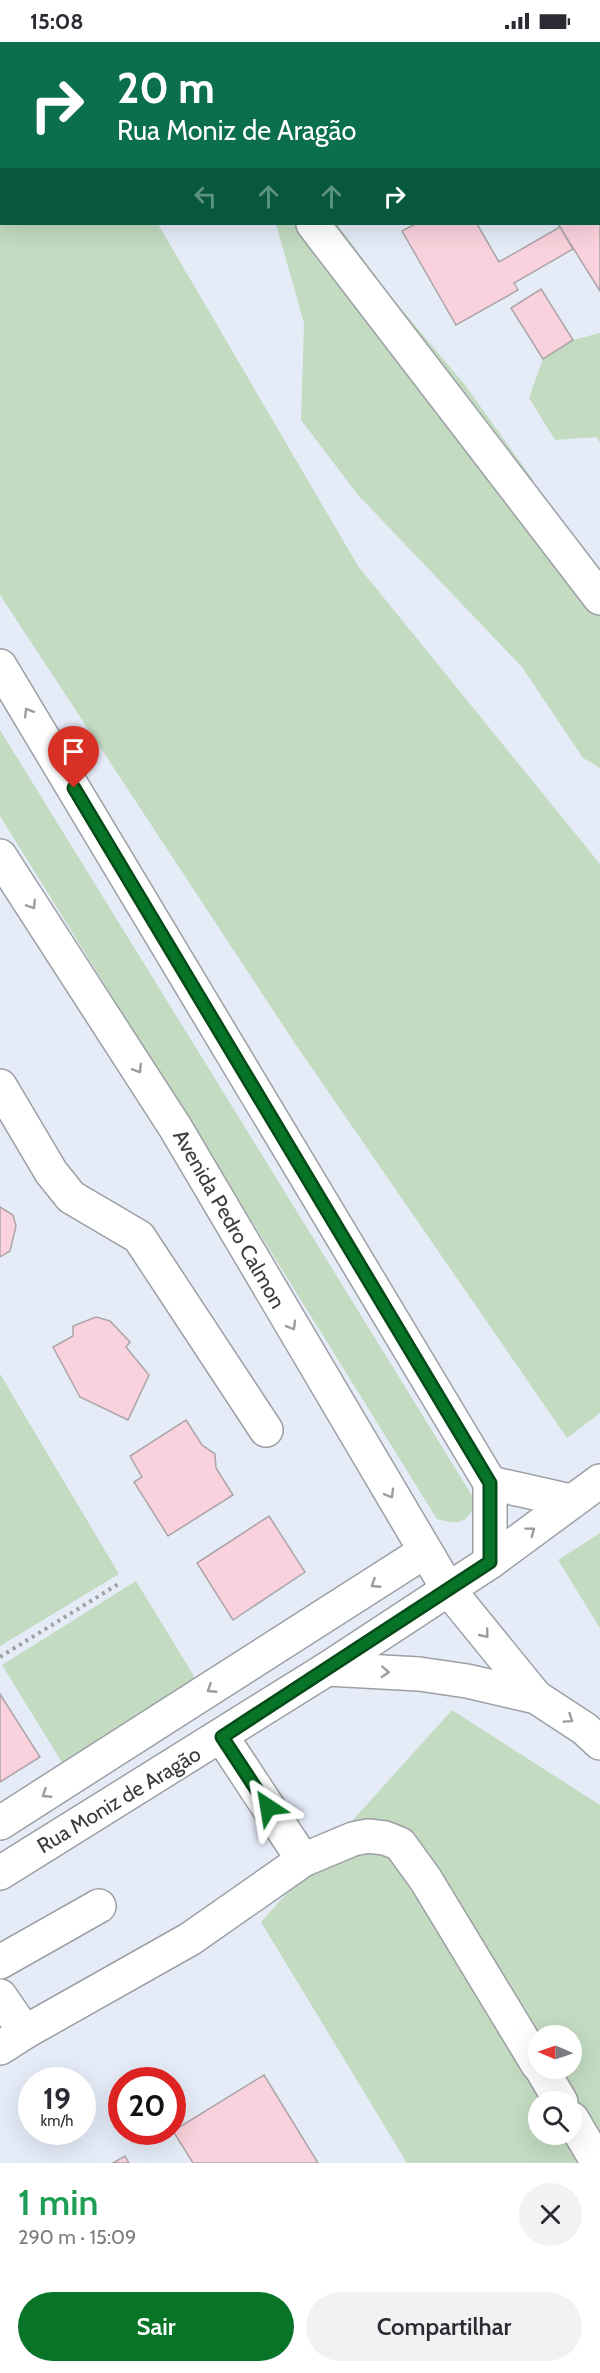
<!DOCTYPE html>
<html lang="pt">
<head>
<meta charset="utf-8">
<style>
	:root { --surface:#fff; --page:#f2f2f3; --text:#2b2b33; --muted:#7c7c81; --accent:#087427 }
	body { margin:0; font-family:Cabin,sans-serif; background:var(--page); color:var(--text); height:100vh; display:flex; flex-direction:column; font-size:22px; white-space:nowrap }
	* { box-sizing:border-box; margin:0 }
	p { font-size:20px; color:var(--muted) }
	.icon { flex:none; width:33px; height:33px; fill:none; stroke:currentColor; stroke-width:2; stroke-linecap:round; stroke-linejoin:round }
	.map { position:relative; height:2121px; overflow:hidden }
	.drawer { display:flex; flex-direction:column; background:var(--surface); flex:1 }
	.drawer>* { flex:none }
	.top-card { position:absolute; left:0px; top:0px; width:600px; height:183px; box-shadow:0 6px 24px #0002; background:#0b6e4f; color:#fff; overflow:hidden }
	.needle { width:39px; rotate:272deg }
	.buttons { position:absolute; left:528px; top:1983px; display:grid; gap:12px }
	.buttons a { display:grid; place-items:center; width:54px; height:54px; border-radius:50%; background:var(--surface); box-shadow:0 6px 24px #0002; font-size:30px }
	.speed { position:absolute; left:18px; top:2025px; display:flex; gap:12px; font-size:30px; font-weight:700; text-align:center }
	.speed>* { display:grid; place-content:center; width:78px; height:78px; border-radius:50%; background:var(--surface); box-shadow:0 6px 24px #0002; line-height:1 }
	.speed small { font-size:15px; font-weight:400 }
	.speed .limit { border:9px solid #d22; background:#fff; color:#111 }
	.pin { position:absolute; display:grid; place-items:center; width:51px; height:51px; color:#fff; margin:-62px -26px; border-radius:50% 50% 50% 0; rotate:-45deg; box-shadow:0 0 6px #0007 }
	.pin .icon { rotate:45deg }
	.me { position:absolute; width:66px; margin:-33px; rotate:327deg; stroke-linejoin:round; filter:drop-shadow(0 0 4px #0008) }
	.turn { display:flex; align-items:center; gap:21px; height:126px; padding:0 18px; font-size:27px }
	.turn .icon { width:78px; height:78px; stroke-width:2.5 }
	.turn b { display:block; font-size:42px; line-height:51px }
	.lanes { display:flex; align-items:center; height:57px; padding:0 18px; background:#0003; justify-content:center; gap:30px; direction:ltr }
	.lanes .off { opacity:.35 }
	.round { display:grid; place-items:center; flex:none; width:63px; height:63px; border-radius:32px; background:var(--page) }
	.headline { display:flex; align-items:center; justify-content:space-between; height:102px; padding:0 18px }
	h1 { font-size:36px; font-weight:600; line-height:45px; color:#1e9e55 }
	.action { display:flex; gap:12px; margin-top:auto; padding:12px 18px }
	.action a { flex:1; height:69px; border-radius:36px; background:var(--accent); color:#fff; font-size:24px; font-weight:600; line-height:69px; text-align:center }
	.action a+a { background:var(--page); color:var(--text) }
	.status { display:flex; justify-content:space-between; align-items:center; height:42px; padding:0 30px; background:var(--surface); direction:ltr }
	.status svg { height:16px; fill:currentColor }
	.map>svg:first-child { display:block }
	.built { fill:#e5ecf8; fill-rule:evenodd }
	.green { fill:#c2dbc1; fill-rule:evenodd }
	.building { fill:#fad2dd; stroke:#aca5a7; stroke-width:1.5 }
	.lines { fill:none; stroke-linecap:round; stroke-linejoin:round }
	.minor-casing { stroke:#9c9fa4; stroke-width:36 }
	.highway-casing { stroke:#9c9fa4; stroke-width:36 }
	.path { stroke:#9ea0a3; stroke-width:4; stroke-dasharray:3 4.5; stroke-linecap:butt }
	.minor { stroke:#fff; stroke-width:33 }
	.highway { stroke:#fff; stroke-width:33 }
	.oneway { stroke:#9c9d9e }
	.route-casing { stroke:#054b19; stroke-width:15 }
	.route { stroke:#087427; stroke-width:10 }
	.labels { text-anchor:middle; stroke-width:4.5; stroke-linejoin:round; paint-order:stroke }
	.street-label { font-size:21px; fill:#3a3b3d; stroke:#fff }
</style>
</head>
<body>
<div class="status"><b>15:08</b><svg viewBox="0 0 49 12"><path d="M0 12V9h3v3zM5 12V6h3v6zM10 12V3h3v9zM15 12V0h3v12zM26 1h20v11H26zM47 4h2v5h-2z"/></svg></div>
<div class="map">
<svg width="600" height="2121" viewBox="0 0 600 2121">
	<rect width="100%" height="100%" fill="#f4f7fc"/>
	<path class="built" d="M0 0H600V2121H0ZM2 2H598V182H2ZM538 1994H572V2026H538ZM32 2038H82V2090H32ZM122 2038H172V2090H122ZM538 2060H572V2092H538Z"/>
	<g class="green">
		<path d="M0 0H221L2 2V182H158L358 524 600 822V1371L567 1396 296 1003 0 553Z"/>
		<path d="M276 182H337L393 257 465 343 533 438 564 510 600 556V726L583 716 522 625 358 453 301 378 304 281Z"/>
		<path d="M600 291V401L596 395 555 398 529 356 543 317 573 298Z"/>
		<path d="M0 688 476 1460C467 1482 459 1483 437 1477L0 774Z"/>
		<path d="M0 1332 119 1532 0 1604Z"/>
		<path d="M600 1491V1586L558 1518Z"/>
		<path d="M136 1539 197 1639 63 1722 2 1623Z"/>
		<path d="M452 1668 600 1763V2121H407L261 1880ZM538 1994H572V2026H538ZM538 2060H572V2092H538Z"/>
	</g>
	<g class="building">
		<path d="M598 48 600 50V249L558 182H598Z"/>
		<path d="M415 182H477L499 220 560 185 573 207 514 241 518 248 456 283 402 189Z"/>
		<path d="M541 247 573 298 543 317 511 266Z"/>
		<path d="M0 1165 13 1173 16 1184 10 1209 0 1215Z"/>
		<path d="M96 1275 110 1279 130 1300 126 1305 149 1333 128 1378 80 1355 53 1305 73 1294V1284Z"/>
		<path d="M186 1378 202 1403 215 1412 216 1426 233 1453 168 1494 134 1440 142 1435 130 1414Z"/>
		<path d="M269 1474 305 1530 233 1578 197 1521Z"/>
		<path d="M0 1652 40 1715 0 1740Z"/>
		<path d="M264 2033 318 2121H193L173 2089Z"/>
		<path d="M125 2114 129 2121H113Z"/>
	</g>
	<g class="lines">
		<defs>
			<g id="minor">
				<path d="M247 2V0"/>
				<path d="M313 182 600 556"/>
				<path d="M0 624 490 1441V1520"/>
				<path d="M0 814 175 1085 448 1547"/>
				<path d="M0 1044 51 1130 71 1155 139 1195 266 1388"/>
				<path d="M490 1441 571 1459"/>
				<path d="M222 1695 303 1818"/>
				<path d="M0 1781 424 1510"/>
				<path d="M0 1831 327 1627 490 1520 600 1439"/>
				<path d="M0 1920 99 1864"/>
				<path d="M0 1954 25 1990 190 1897 303 1818 353 1797 368 1794 385 1796 400 1802 426 1838 538 2023"/>
				<path d="M0 2006 25 1990"/>
				<path d="M541 2026 561 2060"/>
				<path d="M572 2077 598 2121"/>
			</g>
			<g id="highway">
				<path d="M448 1547 536 1655 585 1687 600 1701"/>
				<path d="M327 1627 419 1632 467 1639 536 1655"/>
			</g>
		</defs>
		<use href="#minor" class="minor-casing"/>
		<use href="#highway" class="highway-casing"/>
		<path class="path" d="M0 1615 120 1541"/>
		<use href="#minor" class="minor"/>
		<use href="#highway" class="highway"/>
	</g>
	<defs><path id="oneway-chevron" d="M-2-3.5L2.5 0L-2 3.5" fill="none" stroke-width="1.6" stroke-linecap="round" stroke-linejoin="round" transform="scale(1.5)"/></defs>
	<g class="oneway">
		<use href="#oneway-chevron" transform="translate(28 670) rotate(-121)"/>
		<use href="#oneway-chevron" transform="translate(32 863) rotate(57)"/>
		<use href="#oneway-chevron" transform="translate(138 1027) rotate(57)"/>
		<use href="#oneway-chevron" transform="translate(292 1284) rotate(60)"/>
		<use href="#oneway-chevron" transform="translate(390 1452) rotate(60)"/>
		<use href="#oneway-chevron" transform="translate(531 1489) rotate(-37)"/>
		<use href="#oneway-chevron" transform="translate(375 1542) rotate(147)"/>
		<use href="#oneway-chevron" transform="translate(485 1592) rotate(51)"/>
		<use href="#oneway-chevron" transform="translate(385 1630) rotate(3)"/>
		<use href="#oneway-chevron" transform="translate(211 1647) rotate(147)"/>
		<use href="#oneway-chevron" transform="translate(569 1677) rotate(34)"/>
		<use href="#oneway-chevron" transform="translate(46 1752) rotate(147)"/>
	</g>
	<g class="lines">
		<defs>
			<path id="route" d="M74 746 490 1441V1520L222 1695 268 1765"/>
		</defs>
		<use href="#route" class="route-casing"/>
		<use href="#route" class="route"/>
	</g>
	<g class="labels">
		<g class="street-label">
			<text transform="translate(229 1177) rotate(60)" y="7">Avenida Pedro Calmon</text>
			<text transform="translate(119 1758) rotate(-31)" y="7">Rua Moniz de Aragão</text>
		</g>
	</g>
</svg>
<div class="buttons">
<a><svg class="needle" viewBox="-14 -14 28 28"><path d="M0-13l5 13h-10z" fill="#e53935"/><path d="M0 13l5-13h-10z" fill="#7c7c81"/></svg></a>
<a><svg class="icon" aria-label="search" viewBox="0 0 24 24"><circle cx="10" cy="10" r="6"/><path d="M15 15l6 6"/></svg></a>
</div>
<div class="speed"><div>19<small>km/h</small></div><div class="limit">20</div></div>
<div class="pin" style="left:74px;top:746px;background:#d93025"><svg class="icon" aria-label="arrive" viewBox="0 0 24 24"><path d="M6 21V4h12l-3 4 3 4H6"/></svg></div>
<svg class="me" style="left:268px;top:1765px" viewBox="-20 -20 40 40"><path d="M0-17L14 15 0 8-14 15z" fill="#087427" stroke="#fff" stroke-width="4"/></svg>
<div class="top-card">
<div class="turn"><svg class="icon" aria-label="right" viewBox="0 0 24 24"><path d="M7 20v-9h11M14 6l5 5-5 5"/></svg><div><b>20 m</b>Rua Moniz de Aragão</div></div>
<div class="lanes"><svg class="icon off" aria-label="left" viewBox="0 0 24 24"><path d="M17 20v-9H6M10 6l-5 5 5 5"/></svg><svg class="icon off" aria-label="ahead" viewBox="0 0 24 24"><path d="M12 20V5M6 11l6-6 6 6"/></svg><svg class="icon off" aria-label="ahead" viewBox="0 0 24 24"><path d="M12 20V5M6 11l6-6 6 6"/></svg><svg class="icon" aria-label="right" viewBox="0 0 24 24"><path d="M7 20v-9h11M14 6l5 5-5 5"/></svg></div>
</div>
</div>
<section class="drawer">
<div class="headline"><div><h1>1 min</h1><p>290 m · 15:09</p></div><a class="round"><svg class="icon" aria-label="close" viewBox="0 0 24 24"><path d="M6 6l12 12M18 6L6 18"/></svg></a></div>
<div class="action"><a>Sair</a><a>Compartilhar</a></div>
</section>
</body>
</html>
